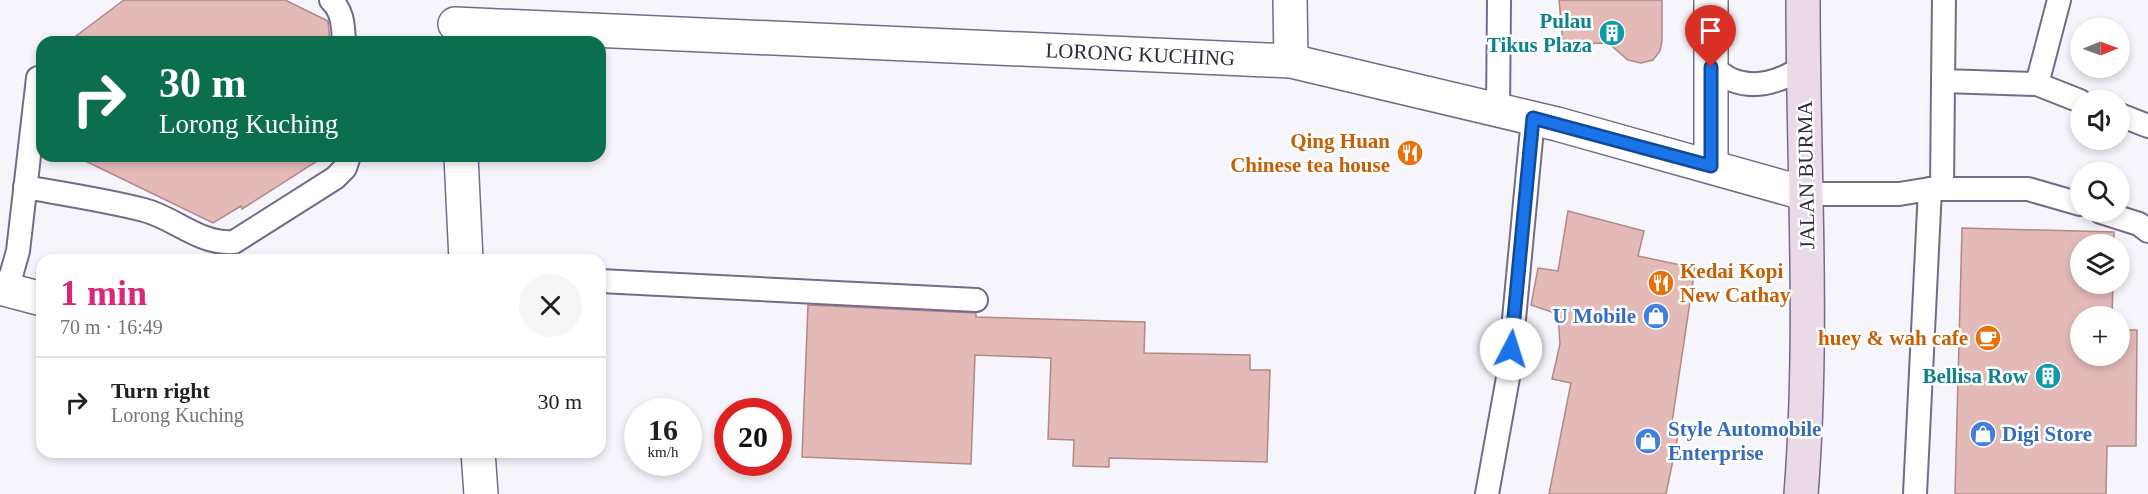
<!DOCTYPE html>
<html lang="en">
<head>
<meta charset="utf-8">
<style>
	:root { --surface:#fff; --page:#f6f6f6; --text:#202124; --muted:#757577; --line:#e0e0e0; --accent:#db2777 }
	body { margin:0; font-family:Georgia,serif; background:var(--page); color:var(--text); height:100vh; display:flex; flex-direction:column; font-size:22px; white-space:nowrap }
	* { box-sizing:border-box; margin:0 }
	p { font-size:20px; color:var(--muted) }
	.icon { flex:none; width:33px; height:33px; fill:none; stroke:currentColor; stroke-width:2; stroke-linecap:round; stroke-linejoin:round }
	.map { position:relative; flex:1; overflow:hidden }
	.sheet { position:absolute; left:36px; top:254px; width:570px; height:204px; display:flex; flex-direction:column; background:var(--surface); border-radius:18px; box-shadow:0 3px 9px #0003 }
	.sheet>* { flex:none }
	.banner { position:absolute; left:36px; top:36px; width:570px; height:126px; border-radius:18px; box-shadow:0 3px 9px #0003; background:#0b6e4f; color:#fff; overflow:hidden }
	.needle { width:39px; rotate:89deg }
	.controls { position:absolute; left:2070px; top:18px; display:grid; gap:12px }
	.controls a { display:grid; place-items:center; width:60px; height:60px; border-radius:50%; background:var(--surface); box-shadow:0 3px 9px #0003; font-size:30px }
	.speed { position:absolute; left:624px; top:398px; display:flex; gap:12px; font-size:30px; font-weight:700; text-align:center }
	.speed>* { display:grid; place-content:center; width:78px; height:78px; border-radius:50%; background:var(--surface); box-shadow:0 3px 9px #0003; line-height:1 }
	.speed small { font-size:15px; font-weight:400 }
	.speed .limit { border:9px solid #d22; background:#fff; color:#111 }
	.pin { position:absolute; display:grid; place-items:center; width:51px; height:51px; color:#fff; margin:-62px -26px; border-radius:50% 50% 50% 0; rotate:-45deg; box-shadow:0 0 6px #0007 }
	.pin .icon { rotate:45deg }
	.me { position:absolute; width:66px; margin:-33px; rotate:5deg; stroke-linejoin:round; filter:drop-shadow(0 0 4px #0008) }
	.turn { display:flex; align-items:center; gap:21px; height:126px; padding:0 24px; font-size:27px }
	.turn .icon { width:78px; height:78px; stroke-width:2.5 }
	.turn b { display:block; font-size:42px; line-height:51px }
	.round { display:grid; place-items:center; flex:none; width:63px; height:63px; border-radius:32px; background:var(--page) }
	.head { display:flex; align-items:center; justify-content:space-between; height:102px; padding:0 24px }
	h1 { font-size:36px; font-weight:700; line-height:45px; color:var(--accent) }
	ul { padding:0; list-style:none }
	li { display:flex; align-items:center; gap:18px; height:90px; padding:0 24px; border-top:2px solid var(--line) }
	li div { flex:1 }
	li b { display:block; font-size:22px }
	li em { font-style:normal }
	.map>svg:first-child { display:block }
	.building { fill:#e4bab9; stroke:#af8887; stroke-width:1.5 }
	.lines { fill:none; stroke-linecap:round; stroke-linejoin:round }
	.lane-casing { stroke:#756a89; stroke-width:26 }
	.street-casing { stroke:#756a89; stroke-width:36 }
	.secondary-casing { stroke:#756a89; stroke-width:36 }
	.lane { stroke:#fff; stroke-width:22 }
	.street { stroke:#fff; stroke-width:33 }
	.secondary { stroke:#ead9e6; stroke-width:33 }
	.route-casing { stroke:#114b97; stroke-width:15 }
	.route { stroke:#1a73e8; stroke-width:10 }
	.labels { text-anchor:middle; stroke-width:5; stroke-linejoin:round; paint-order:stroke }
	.culture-label { font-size:21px; font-weight:bold; fill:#0d838f; stroke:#fff; text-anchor:end }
	.street-label { font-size:21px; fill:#2e2936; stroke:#fff }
	.food-label { font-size:21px; font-weight:bold; fill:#c56008; stroke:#fff; text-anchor:end }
	.shop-label { font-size:21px; font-weight:bold; fill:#366cbe; stroke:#fff; text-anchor:start }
</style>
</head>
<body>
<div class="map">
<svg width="2148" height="494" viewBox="0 0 2148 494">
	<rect width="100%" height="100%" fill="#f7f5fc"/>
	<g class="building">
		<path d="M124 0H285L328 21 330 42H68Z"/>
		<path d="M1559 0H1662V41L1660 51 1653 60 1641 63 1628 60 1608 43 1563 44Z"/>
		<path d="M75 156H325L242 209 241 206 213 223Z"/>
		<path d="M1568 211 1644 231 1638 256 1695 268 1671 429 1679 431 1666 494H1549L1571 383 1552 379 1560 344 1558 314 1531 305 1538 268 1558 271Z"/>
		<path d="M1962 228 2114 232V244H2080V284H2113L2112 316H2080V356H2120V330H2137L2136 446H2107L2106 494H1955Z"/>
		<path d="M808 305 976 313V317L1145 322 1144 353 1250 355V370H1270L1267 462 1109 458V467L1073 466 1074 440 1048 439 1051 358 975 355 971 464 802 457Z"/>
	</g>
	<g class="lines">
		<defs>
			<g id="lane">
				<path d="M331 0C343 12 343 25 344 42"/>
				<path d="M1944 0 1943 81 2037 84 2059 0"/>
				<path d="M1711 67C1718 71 1725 77 1732 80 1757 90 1781 81 1803 67"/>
				<path d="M2037 84 2080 101"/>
				<path d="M1498 111 1499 0"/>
				<path d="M2120 115 2148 126"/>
				<path d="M25 187C64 194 105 200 144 210 175 218 200 245 234 242L335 178 345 168 349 156"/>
				<path d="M1942 189 1943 81"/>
				<path d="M1807 194H1899L1930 189H2028L2080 204"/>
				<path d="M2101 212 2139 224 2148 231"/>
				<path d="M600 281 976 300"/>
				<path d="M7 290 18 251 38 78"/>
				<path d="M1487 494 1509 372 1533 118"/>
				<path d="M1915 494 1930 189"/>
			</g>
			<g id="street">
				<path d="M1290 0 1291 61"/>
				<path id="s1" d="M455 24 1291 61 1557 124 1807 194"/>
				<path d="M461 156 466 260"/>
				<path d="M1711 166V0"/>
				<path d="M0 288 42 299"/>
				<path d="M478 452 481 494"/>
			</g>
			<path id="secondary" d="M1801 494C1814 330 1803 165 1803 0"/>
		</defs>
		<use href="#lane" class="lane-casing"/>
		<use href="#street" class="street-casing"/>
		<use href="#secondary" class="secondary-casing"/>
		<use href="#lane" class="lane"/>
		<use href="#street" class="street"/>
		<use href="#secondary" class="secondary"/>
	</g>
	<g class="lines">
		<defs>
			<path id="route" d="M1511 349 1533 118 1711 166V67"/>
		</defs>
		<use href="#route" class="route-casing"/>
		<use href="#route" class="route"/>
	</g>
	<defs>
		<symbol id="building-disc" viewBox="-11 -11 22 22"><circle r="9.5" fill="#0f9aa8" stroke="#fff"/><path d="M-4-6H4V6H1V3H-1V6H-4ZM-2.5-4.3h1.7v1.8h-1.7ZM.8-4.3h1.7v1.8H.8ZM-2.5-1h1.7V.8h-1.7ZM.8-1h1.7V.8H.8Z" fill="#fff"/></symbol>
		<symbol id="restaurant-disc" viewBox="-11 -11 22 22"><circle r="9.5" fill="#e8710a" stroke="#fff"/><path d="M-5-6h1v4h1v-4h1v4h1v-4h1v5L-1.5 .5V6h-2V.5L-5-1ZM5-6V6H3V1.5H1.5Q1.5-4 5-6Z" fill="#fff"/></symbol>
		<symbol id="shop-disc" viewBox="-11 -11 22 22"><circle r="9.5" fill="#3f7fe0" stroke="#fff"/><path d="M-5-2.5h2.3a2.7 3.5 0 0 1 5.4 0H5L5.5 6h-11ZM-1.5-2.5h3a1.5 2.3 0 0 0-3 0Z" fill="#fff"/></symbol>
		<symbol id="cafe-disc" viewBox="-11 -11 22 22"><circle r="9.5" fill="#e8710a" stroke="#fff"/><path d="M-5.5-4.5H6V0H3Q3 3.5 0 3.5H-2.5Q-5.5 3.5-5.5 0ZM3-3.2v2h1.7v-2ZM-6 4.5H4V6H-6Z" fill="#fff"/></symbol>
	</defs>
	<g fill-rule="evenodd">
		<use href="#building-disc" x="1597" y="18" width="30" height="30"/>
		<use href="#restaurant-disc" x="1395" y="138" width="30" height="30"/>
		<use href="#restaurant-disc" x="1646" y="268" width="30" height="30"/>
		<use href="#shop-disc" x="1641" y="301" width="30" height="30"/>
		<use href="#cafe-disc" x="1973" y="323" width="30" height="30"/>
		<use href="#building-disc" x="2033" y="361" width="30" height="30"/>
		<use href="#shop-disc" x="1968" y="419" width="30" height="30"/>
		<use href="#shop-disc" x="1633" y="426" width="30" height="30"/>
	</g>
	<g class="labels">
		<g class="culture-label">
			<text x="1592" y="28">Pulau<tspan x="1592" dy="24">Tikus Plaza</tspan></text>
			<text x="2028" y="383">Bellisa Row</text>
		</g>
		<g class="street-label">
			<text dy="7" stroke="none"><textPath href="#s1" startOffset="686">LORONG KUCHING</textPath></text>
			<text transform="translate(1806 175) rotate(-91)" y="7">JALAN BURMA</text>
		</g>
		<g class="food-label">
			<text x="1390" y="148">Qing Huan<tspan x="1390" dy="24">Chinese tea house</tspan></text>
			<text x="1680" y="278" text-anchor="start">Kedai Kopi<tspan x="1680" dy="24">New Cathay</tspan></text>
			<text x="1968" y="345">huey &amp; wah cafe</text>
		</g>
		<g class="shop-label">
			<text x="1636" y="323" text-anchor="end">U Mobile</text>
			<text x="1668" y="436">Style Automobile<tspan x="1668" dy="24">Enterprise</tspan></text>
			<text x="2002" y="441">Digi Store</text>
		</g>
	</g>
</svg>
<div class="controls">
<a><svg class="needle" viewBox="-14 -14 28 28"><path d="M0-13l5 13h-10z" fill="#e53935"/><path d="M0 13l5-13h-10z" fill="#757577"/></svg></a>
<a><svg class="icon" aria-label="sound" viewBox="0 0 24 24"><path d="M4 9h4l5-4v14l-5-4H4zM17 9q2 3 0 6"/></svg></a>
<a><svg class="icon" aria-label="search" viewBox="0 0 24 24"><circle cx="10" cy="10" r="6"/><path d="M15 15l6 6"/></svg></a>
<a><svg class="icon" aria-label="layers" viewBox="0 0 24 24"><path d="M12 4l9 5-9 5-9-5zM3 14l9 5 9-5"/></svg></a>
<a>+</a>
</div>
<div class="speed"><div>16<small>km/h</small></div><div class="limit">20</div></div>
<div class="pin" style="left:1711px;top:67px;background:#d93025"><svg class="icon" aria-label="arrive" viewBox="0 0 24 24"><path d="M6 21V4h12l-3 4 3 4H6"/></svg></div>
<svg class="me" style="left:1511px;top:349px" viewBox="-20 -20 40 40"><circle r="19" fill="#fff"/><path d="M0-13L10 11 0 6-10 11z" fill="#1a73e8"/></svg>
<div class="banner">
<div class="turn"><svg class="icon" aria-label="right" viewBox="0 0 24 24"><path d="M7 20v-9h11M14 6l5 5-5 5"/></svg><div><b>30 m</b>Lorong Kuching</div></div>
</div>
<section class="sheet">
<div class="head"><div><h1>1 min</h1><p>70 m · 16:49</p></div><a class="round"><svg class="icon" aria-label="close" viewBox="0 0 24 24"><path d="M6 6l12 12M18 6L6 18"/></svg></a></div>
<ul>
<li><svg class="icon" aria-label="right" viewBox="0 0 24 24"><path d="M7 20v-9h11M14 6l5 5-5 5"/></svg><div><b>Turn right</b><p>Lorong Kuching</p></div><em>30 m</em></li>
</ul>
</section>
</div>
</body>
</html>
